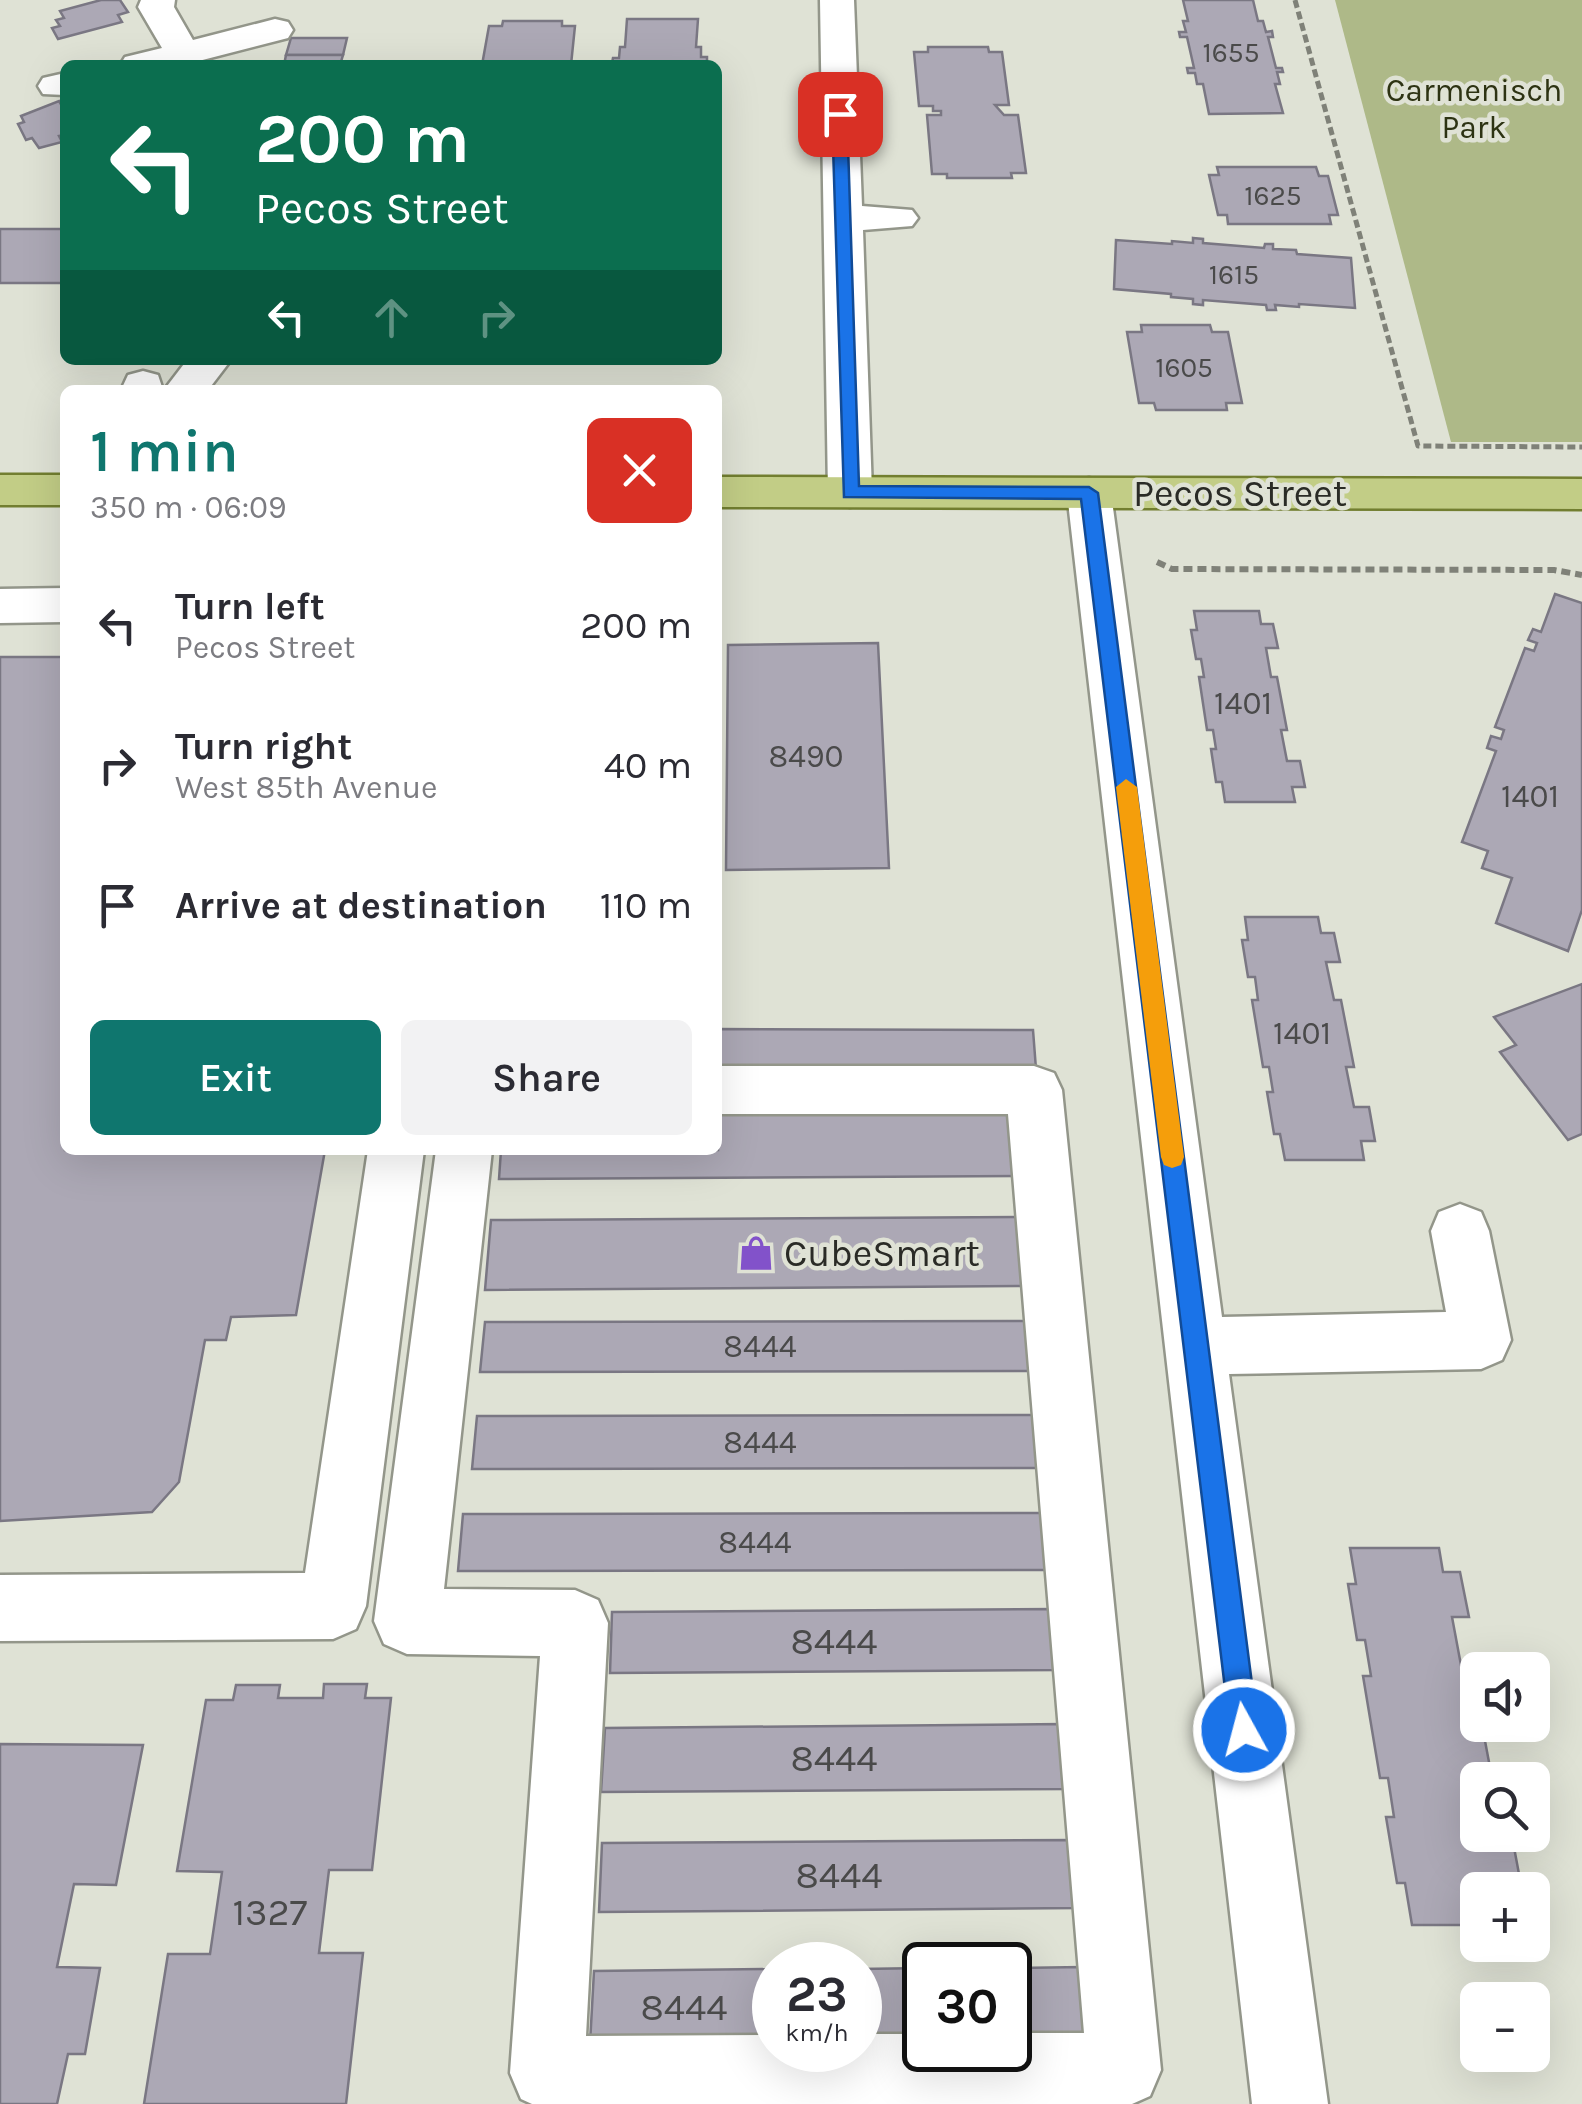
<!DOCTYPE html>
<html lang="en">
<head>
<meta charset="utf-8">
<style>
	:root { --surface:#fff; --page:#f2f2f3; --text:#2b2b33; --muted:#7c7c81; --accent:#0f766e }
	body { margin:0; font-family:Karla,sans-serif; background:var(--page); color:var(--text); height:100vh; display:flex; flex-direction:column; font-size:38px; white-space:nowrap }
	* { box-sizing:border-box; margin:0 }
	p { font-size:32px; color:var(--muted) }
	.icon { flex:none; width:55px; height:55px; fill:none; stroke:currentColor; stroke-width:2; stroke-linecap:round; stroke-linejoin:round }
	.map { position:relative; flex:1; overflow:hidden }
	.drawer { position:absolute; left:60px; top:385px; width:662px; height:770px; display:flex; flex-direction:column; background:var(--surface); border-radius:15px; box-shadow:0 10px 40px #0002 }
	.drawer>* { flex:none }
	.top-card { position:absolute; left:60px; top:60px; width:662px; height:305px; border-radius:15px; box-shadow:0 10px 40px #0002; background:#0b6e4f; color:#fff; overflow:hidden }
	.tools { position:absolute; left:1460px; top:1652px; display:grid; gap:20px }
	.tools a { display:grid; place-items:center; width:90px; height:90px; border-radius:15px; background:var(--surface); box-shadow:0 10px 40px #0002; font-size:50px }
	.speed { position:absolute; left:752px; top:1942px; display:flex; gap:20px; font-size:50px; font-weight:700; text-align:center }
	.speed>* { display:grid; place-content:center; width:130px; height:130px; border-radius:50%; background:var(--surface); box-shadow:0 10px 40px #0002; line-height:1 }
	.speed small { font-size:25px; font-weight:400 }
	.speed .limit { border:5px solid #111; border-radius:15px; background:#fff; color:#111 }
	.pin { position:absolute; display:grid; place-items:center; width:85px; height:85px; color:#fff; margin:-42px; border-radius:20px; box-shadow:0 5px 15px #0006 }
	.me { position:absolute; width:110px; margin:-55px; rotate:353deg; stroke-linejoin:round; filter:drop-shadow(0 0 8px #0008) }
	.turn { display:flex; align-items:center; gap:35px; height:210px; padding:0 30px; font-size:45px }
	.turn .icon { width:130px; height:130px; stroke-width:2.5 }
	.turn b { display:block; font-size:70px; line-height:85px }
	.lanes { display:flex; align-items:center; height:95px; padding:0 30px; background:#0003; justify-content:center; gap:50px; direction:ltr }
	.lanes .off { opacity:.35 }
	.round { display:grid; place-items:center; flex:none; width:105px; height:105px; border-radius:15px; background:var(--page) }
	.overview { display:flex; align-items:center; justify-content:space-between; height:170px; padding:0 30px }
	h1 { font-size:60px; font-weight:600; line-height:75px; color:var(--accent) }
	.action { display:flex; gap:20px; margin-top:auto; padding:20px 30px }
	.action a { flex:1; height:115px; border-radius:15px; background:var(--accent); color:#fff; font-size:40px; font-weight:600; line-height:115px; text-align:center }
	.action a+a { background:var(--page); color:var(--text) }
	ul { padding:0; list-style:none }
	li { display:flex; align-items:center; gap:30px; height:140px; padding:0 30px }
	li div { flex:1 }
	li b { display:block; font-size:38px }
	li em { font-style:normal }
	.map>svg:first-child { display:block }
	.green { fill:#aeb988 }
	.building { fill:#aca8b5; stroke:#7a7783; stroke-width:2.5 }
	.lines { fill:none; stroke-linecap:round; stroke-linejoin:round }
	.minor-casing { stroke:#93968a; stroke-width:5 }
	.major-casing { stroke:#727e30; stroke-width:5 }
	.path-far1 { stroke:#7f8178; stroke-width:5; stroke-dasharray:8 4; stroke-linecap:butt }
	.path { stroke:#7f8178; stroke-width:6; stroke-dasharray:9 5; stroke-linecap:butt }
	.minor { fill:#fff; fill-rule:evenodd }
	.major { fill:#c2cd86; fill-rule:evenodd }
	.route { fill:#1a73e8; stroke:#114b97; stroke-width:2.5 }
	.slow { fill:#f59e0b }
	.labels { text-anchor:middle; stroke-width:9; stroke-linejoin:round; paint-order:stroke }
	.far-number-label { font-size:28px; fill:#4a4a4a }
	.far-park-label { font-size:32px; fill:#2d3313; stroke:#dfe2d5 }
	.number-label { font-size:32px; fill:#4a4a4a }
	.street-label { font-size:38px; fill:#2a2b26; stroke:#dfe2d5 }
	.poi-label { font-size:38px; fill:#2a2b26; stroke:#dfe2d5; text-anchor:start }
	.near-number-label { font-size:38px; fill:#4a4a4a }
</style>
</head>
<body>
<div class="map">
<svg width="1582" height="2104" viewBox="0 0 1582 2104">
	<rect width="100%" height="100%" fill="#dfe2d5"/>
	<path class="green" d="M1335 0H1582V442H1451Z"/>
	<g class="building">
		<path d="M101 0H120L128 12 118 15 122 22 58 39 52 28 60 26 56 20 64 18 60 11Z"/>
		<path d="M1183 0H1253L1258 21H1263L1266 32 1272 31 1273 37H1268L1276 68H1282L1283 72H1277L1280 84H1275L1283 113 1209 114 1203 84H1197L1195 73H1188L1187 68H1194L1187 37H1180L1179 32H1186L1183 21H1188Z"/>
		<path d="M627 19H698L696 47H701V57H707V62L612 63 613 58H619L620 47H625Z"/>
		<path d="M503 21H562V26H575L571 65H482L489 26H502Z"/>
		<path d="M291 38H347L343 55H286Z"/>
		<path d="M928 47H988L989 52H1002L1009 105H995L1004 115H1018L1026 173H1011L1012 178H947V174H932L927 115H941V111H933V106H919L914 52H928Z"/>
		<path d="M286 55H343L340 65H284Z"/>
		<path d="M59 101 65 111V135L59 136 62 142 39 148 32 138 26 140 18 124 24 122 21 116Z"/>
		<path d="M1217 167H1316L1319 176H1328L1338 215H1329L1331 224H1228L1227 215H1218L1209 175H1219Z"/>
		<rect x="0" y="229" width="65" height="54"/>
		<path d="M1193 238 1203 239V243L1264 248 1265 244H1273V249L1296 250 1297 254 1351 258 1355 308 1299 304V307L1275 305 1276 310H1267L1266 305 1203 300V305L1193 304V299L1171 297V294L1114 289 1116 240 1172 244V241L1193 243Z"/>
		<path d="M1141 325H1210L1212 332H1228L1242 403H1226L1227 410H1156L1154 403H1139L1127 332H1142Z"/>
		<path d="M1555 594 1582 603V910L1568 951 1496 923 1512 878 1482 868 1488 851 1462 842 1496 751 1487 748 1491 736 1501 739 1504 730 1495 727 1525 648 1534 651 1537 643 1528 640 1533 629 1541 632Z"/>
		<path d="M1194 611H1259L1261 624H1273L1278 648H1266L1271 677H1277L1287 730H1281L1287 761H1300L1305 787H1292L1295 802H1225L1222 782H1216L1211 749H1216L1213 730H1207L1199 677H1204L1201 659H1196L1191 630H1197Z"/>
		<path d="M878 643 889 868 726 870 728 645Z"/>
		<path d="M0 657H65V1150H325L296 1315 231 1317 226 1340H205L179 1482 152 1512 0 1521Z"/>
		<path d="M1245 917H1318L1321 933H1334L1340 962H1326L1334 1000H1341L1354 1067H1346L1354 1107H1369L1375 1141H1361L1364 1160H1285L1280 1134H1274L1267 1092H1273L1269 1067H1263L1252 1000H1258L1255 977H1248L1242 940H1248Z"/>
		<path d="M1582 984V1134L1568 1140 1500 1052 1516 1045 1494 1017Z"/>
		<path d="M718 1029 1033 1030 1036 1069H718Z"/>
		<path d="M1016 1111 1022 1176 499 1179 501 1150H718V1113Z"/>
		<path d="M1022 1217 1028 1286 485 1290 491 1220Z"/>
		<path d="M1036 1321 1039 1371 480 1372 485 1322Z"/>
		<path d="M1044 1415 1048 1468 472 1469 477 1416Z"/>
		<path d="M1048 1513 1052 1570 458 1571 463 1514Z"/>
		<path d="M1350 1548H1439L1443 1572H1460L1469 1617H1452L1463 1676H1473L1478 1725H1482L1492 1778 1478 1780V1835H1494L1495 1842H1513L1522 1890H1478V1925H1412L1405 1883H1397L1386 1817H1394L1388 1778H1380L1363 1676H1371L1365 1640H1357L1348 1584H1356Z"/>
		<path d="M1055 1609 1060 1670 610 1673 612 1612Z"/>
		<path d="M324 1684H367L365 1698H391L372 1870H329L319 1953H363L346 2104H144L168 1954H210L222 1872 177 1871 206 1700H233L236 1685H280L278 1698H323Z"/>
		<path d="M1062 1724 1067 1789 601 1792 605 1728Z"/>
		<path d="M0 1744 143 1745 116 1885 74 1884 57 1967 100 1968 85 2054H68L57 2104H0Z"/>
		<path d="M1074 1840 1080 1908 599 1912 602 1843Z"/>
		<path d="M1082 1967 1088 2040 1010 2041V1968Z"/>
		<path d="M925 1968V2041L860 2042V1969Z"/>
		<path d="M775 1969V2042L590 2044 594 1971Z"/>
	</g>
	<g class="lines">
		<defs>
			<g id="minor">
				<path d="M141 0H175L174 7 193 40 275 19 288 22 293 30 288 38 183 65H120L125 57 162 48 138 7Z"/>
				<path d="M820 0H854L862 206 912 210 918 218 912 226 863 230 872 492 866 503 850 507 834 503 828 492Z"/>
				<path d="M65 73V95L43 94 38 86 43 78Z"/>
				<path d="M187 360H231L208 390H164Z"/>
				<path d="M143 371 158 375 163 390H121L128 375Z"/>
				<path d="M1089 478 1105 482 1111 493 1222 1317 1446 1312 1431 1231 1439 1212 1460 1204 1481 1212 1489 1231 1511 1340 1502 1360 1481 1369 1229 1374 1328 2104H1252L1067 493 1073 482Z"/>
				<path d="M65 588V622L0 623V589Z"/>
				<path d="M718 1066H1034L1054 1073 1062 1090 1161 2070 1150 2096 1132 2104H532L521 2099 510 2073 540 1656 407 1654 384 1644 374 1621 436 1150H492L444 1589 575 1590 598 1600 608 1623 586 2036 775 2035V2050H860V2034H925V2050H1010V2033H1084L1008 1114H718Z"/>
				<path d="M368 1150H424L366 1606 356 1629 333 1639 0 1641V1575L305 1573Z"/>
			</g>
			<g id="major">
				<rect x="0" y="475" width="65" height="30"/>
				<path d="M718 477 1582 479V509L718 507Z"/>
			</g>
		</defs>
		<use href="#minor" class="minor-casing"/>
		<use href="#major" class="major-casing"/>
		<path class="path-far1" d="M1295 0 1418 446 1582 447"/>
		<path class="path" d="M1157 562 1172 569 1554 570 1582 575"/>
		<use href="#minor" class="minor"/>
		<use href="#major" class="major"/>
	</g>
	<path class="route" d="M840 109 847 114 859 486 1089 487 1098 493 1258 1730 1254 1740 1244 1744 1234 1740 1230 1730 1081 499 844 497 832 114Z"/>
	<path class="slow" d="M1126 779 1137 787 1184 1157 1181 1165 1172 1168 1164 1165 1161 1157 1116 787Z"/>
	<defs>
		<symbol id="shop-bare" viewBox="-9 -9 18 18"><path d="M-5-2.5h2.3a2.7 3.5 0 0 1 5.4 0H5L5.5 6h-11ZM-1.5-2.5h3a1.5 2.3 0 0 0-3 0Z" fill="#8252ca" stroke="#dfe2d5" stroke-width="2.5" paint-order="stroke"/></symbol>
	</defs>
	<g fill-rule="evenodd">
		<use href="#shop-bare" x="731" y="1228" width="50" height="50"/>
	</g>
	<g class="labels">
		<g class="far-number-label">
			<text x="1231" y="62">1655</text>
			<text x="1273" y="205">1625</text>
			<text x="1234" y="284">1615</text>
			<text x="1184" y="377">1605</text>
		</g>
		<g class="far-park-label">
			<text x="1474" y="101">Carmenisch<tspan x="1474" dy="37">Park</tspan></text>
		</g>
		<g class="number-label">
			<text x="1243" y="714">1401</text>
			<text x="806" y="767">8490</text>
			<text x="1530" y="807">1401</text>
			<text x="1302" y="1044">1401</text>
			<text x="760" y="1357">8444</text>
			<text x="760" y="1453">8444</text>
			<text x="755" y="1553">8444</text>
		</g>
		<g class="street-label">
			<text x="1240" y="506">Pecos Street</text>
		</g>
		<g class="poi-label">
			<text x="784" y="1266">CubeSmart</text>
		</g>
		<g class="near-number-label">
			<text x="834" y="1654">8444</text>
			<text x="834" y="1771">8444</text>
			<text x="839" y="1888">8444</text>
			<text x="270" y="1925">1327</text>
			<text x="684" y="2020">8444</text>
		</g>
	</g>
</svg>
<div class="tools">
<a><svg class="icon" aria-label="sound" viewBox="0 0 24 24"><path d="M4 9h4l5-4v14l-5-4H4zM17 9q2 3 0 6"/></svg></a>
<a><svg class="icon" aria-label="search" viewBox="0 0 24 24"><circle cx="10" cy="10" r="6"/><path d="M15 15l6 6"/></svg></a>
<a>+</a>
<a>−</a>
</div>
<div class="speed"><div>23<small>km/h</small></div><div class="limit">30</div></div>
<div class="pin" style="left:840px;top:114px;background:#d93025"><svg class="icon" aria-label="arrive" viewBox="0 0 24 24"><path d="M6 21V4h12l-3 4 3 4H6"/></svg></div>
<svg class="me" style="left:1244px;top:1730px" viewBox="-20 -20 40 40"><circle r="17" fill="#1a73e8" stroke="#fff" stroke-width="3"/><path d="M0-11L8 9 0 5-8 9z" fill="#fff"/></svg>
<div class="top-card">
<div class="turn"><svg class="icon" aria-label="left" viewBox="0 0 24 24"><path d="M17 20v-9H6M10 6l-5 5 5 5"/></svg><div><b>200 m</b>Pecos Street</div></div>
<div class="lanes"><svg class="icon" aria-label="left" viewBox="0 0 24 24"><path d="M17 20v-9H6M10 6l-5 5 5 5"/></svg><svg class="icon off" aria-label="ahead" viewBox="0 0 24 24"><path d="M12 20V5M6 11l6-6 6 6"/></svg><svg class="icon off" aria-label="right" viewBox="0 0 24 24"><path d="M7 20v-9h11M14 6l5 5-5 5"/></svg></div>
</div>
<section class="drawer">
<div class="overview"><div><h1>1 min</h1><p>350 m · 06:09</p></div><a class="round" style="background:#d93025;color:#fff"><svg class="icon" aria-label="close" viewBox="0 0 24 24"><path d="M6 6l12 12M18 6L6 18"/></svg></a></div>
<ul>
<li><svg class="icon" aria-label="left" viewBox="0 0 24 24"><path d="M17 20v-9H6M10 6l-5 5 5 5"/></svg><div><b>Turn left</b><p>Pecos Street</p></div><em>200 m</em></li>
<li><svg class="icon" aria-label="right" viewBox="0 0 24 24"><path d="M7 20v-9h11M14 6l5 5-5 5"/></svg><div><b>Turn right</b><p>West 85th Avenue</p></div><em>40 m</em></li>
<li><svg class="icon" aria-label="arrive" viewBox="0 0 24 24"><path d="M6 21V4h12l-3 4 3 4H6"/></svg><div><b>Arrive at destination</b></div><em>110 m</em></li>
</ul>
<div class="action"><a>Exit</a><a>Share</a></div>
</section>
</div>
</body>
</html>
